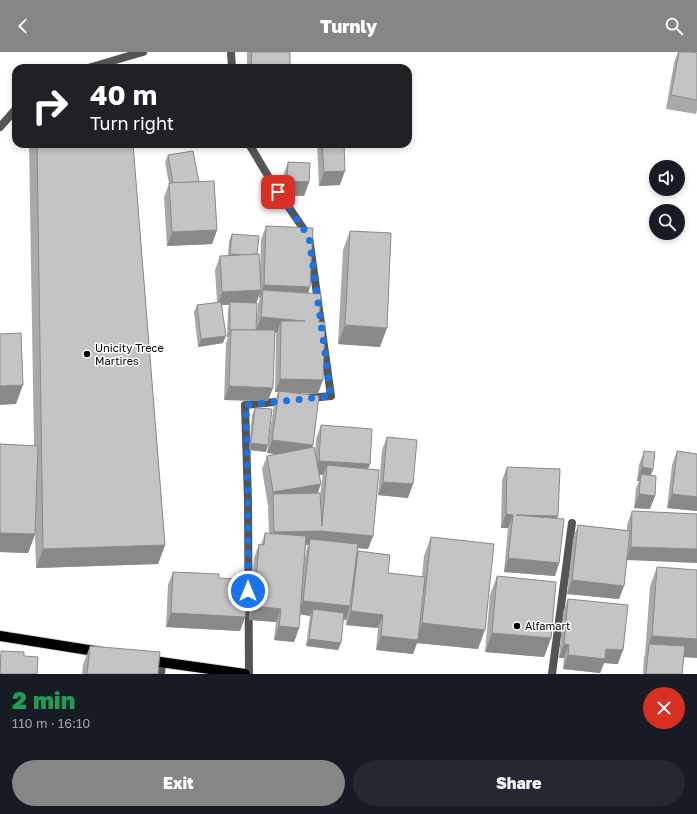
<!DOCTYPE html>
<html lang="en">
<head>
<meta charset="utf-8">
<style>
	:root { --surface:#171b24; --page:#242831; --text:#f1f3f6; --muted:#9ea1a6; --accent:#858687 }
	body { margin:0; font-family:"Golos Text",sans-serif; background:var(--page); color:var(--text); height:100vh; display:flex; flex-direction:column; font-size:15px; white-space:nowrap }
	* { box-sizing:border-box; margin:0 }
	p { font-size:13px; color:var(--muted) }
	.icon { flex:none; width:22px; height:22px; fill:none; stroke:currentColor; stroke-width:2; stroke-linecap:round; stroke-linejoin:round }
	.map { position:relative; height:622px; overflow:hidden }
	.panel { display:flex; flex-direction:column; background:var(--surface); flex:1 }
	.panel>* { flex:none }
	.guide { position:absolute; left:12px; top:12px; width:400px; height:84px; border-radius:12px; box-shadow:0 2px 6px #0003; background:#202124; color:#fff; overflow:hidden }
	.fabs { position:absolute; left:649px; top:108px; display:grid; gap:8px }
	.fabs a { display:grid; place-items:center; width:36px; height:36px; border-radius:50%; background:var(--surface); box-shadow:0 2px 6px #0003; font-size:20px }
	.pin { position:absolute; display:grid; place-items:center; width:34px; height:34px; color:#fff; margin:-17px; border-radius:8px; box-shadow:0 2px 6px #0006 }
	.me { position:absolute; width:44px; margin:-22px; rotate:0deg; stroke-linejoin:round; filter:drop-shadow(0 0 3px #0008) }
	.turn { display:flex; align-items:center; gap:14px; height:84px; padding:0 12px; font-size:18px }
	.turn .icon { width:52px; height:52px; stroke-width:2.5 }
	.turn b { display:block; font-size:28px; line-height:34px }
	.round { display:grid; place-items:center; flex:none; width:42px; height:42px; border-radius:21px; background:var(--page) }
	.head { display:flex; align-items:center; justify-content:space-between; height:68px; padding:0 12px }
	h1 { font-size:24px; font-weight:800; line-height:30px; color:#1e9e55 }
	.primary-button { display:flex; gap:8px; margin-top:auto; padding:8px 12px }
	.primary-button a { flex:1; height:46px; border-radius:24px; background:var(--accent); color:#fff; font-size:16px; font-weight:800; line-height:46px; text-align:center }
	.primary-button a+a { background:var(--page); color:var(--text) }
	header { display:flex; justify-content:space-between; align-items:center; height:52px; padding:0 12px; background:var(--accent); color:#fff; font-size:18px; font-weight:800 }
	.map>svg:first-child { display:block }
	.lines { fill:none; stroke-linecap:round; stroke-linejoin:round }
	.primary-casing { stroke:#dbdbdb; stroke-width:12 }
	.service { stroke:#555; stroke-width:8 }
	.minor { stroke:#555; stroke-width:8 }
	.primary { stroke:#000; stroke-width:10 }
	.wall { fill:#a9a9a9; fill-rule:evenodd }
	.shaded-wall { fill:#898989 }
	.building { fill:#c4c4c4; stroke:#898989 }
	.route { stroke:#1a73e8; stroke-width:7; stroke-dasharray:0 12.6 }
	.poi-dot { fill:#000; stroke:#fff; stroke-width:1.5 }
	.labels { text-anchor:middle; stroke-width:3; stroke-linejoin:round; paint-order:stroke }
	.poi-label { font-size:11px; fill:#000; stroke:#fff; text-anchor:start }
</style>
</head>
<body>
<header><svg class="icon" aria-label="back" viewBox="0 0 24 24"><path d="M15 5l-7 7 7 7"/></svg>Turnly<svg class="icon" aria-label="search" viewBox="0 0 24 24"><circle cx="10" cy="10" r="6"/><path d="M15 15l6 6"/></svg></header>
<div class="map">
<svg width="697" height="622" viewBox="0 0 697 622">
	<rect width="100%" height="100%" fill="#fff"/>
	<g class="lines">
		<defs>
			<g id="primary">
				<path d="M0 584 101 600"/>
				<path d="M146 608 245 622"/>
			</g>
		</defs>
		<use href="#primary" class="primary-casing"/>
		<path class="service" d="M161 622 162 610"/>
		<g class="minor">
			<path d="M231 0 232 16"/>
			<path d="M88 16 143 0"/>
			<path d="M0 75 16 57"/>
			<path d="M249 92 271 129 309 185 331 344 309 346"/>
			<path d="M249 622 248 449 245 353 285 349"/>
			<path d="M552 622 572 471"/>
		</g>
		<use href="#primary" class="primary"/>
	</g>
	<g class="wall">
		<rect x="247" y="0" width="43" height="16"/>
		<path d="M678 0H693L697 1V58L696 62 666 57 674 11Z"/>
		<path d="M29 92H133L165 493 158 512 36 516 35 483 28 501 0 500V392L34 394Z"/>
		<path d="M317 92H344L340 133 319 134Z"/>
		<path d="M168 103 199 130 217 178 212 192 167 194 164 145 169 132 165 110Z"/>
		<path d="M288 110 309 130 304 144 282 143 283 124Z"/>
		<path d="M266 174 310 235 308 241 319 270 318 342 298 341 311 396 315 402 316 387 321 373 368 417 373 484 368 497 357 496V504L358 499 388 521 422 525 424 504 431 485 478 597 417 591 413 602 376 598 378 576 346 573 347 563 346 568 343 567 338 598 306 594 310 564 300 562 299 576 294 590 274 588 276 570 249 568 254 506 259 492 261 493 265 481H269L268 456 269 454H268L262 417 267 404 275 402 267 401 274 352 278 340H275L276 282 277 281 274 280 268 349 224 348 226 291 228 285H227L228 257 229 253H222L223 291 198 295 194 260 197 253 217 250 215 218 220 204H228L229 189 232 182 257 202 260 218 261 188ZM259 243V246H260L258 252 256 278V251ZM319 423H323L322 427 320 445 317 441ZM306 493H308L306 500 304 511Z"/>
		<path d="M350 179 380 295 338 292 343 198Z"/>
		<path d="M255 356 266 400 249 398 252 363Z"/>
		<path d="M387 385 408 446 378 443 382 398Z"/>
		<path d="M644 399 653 417 651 423 650 457 634 456 636 436 639 429H637L639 413Z"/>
		<path d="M677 399 697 402V459L667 456 672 413Z"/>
		<path d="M507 415 557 467 559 511 555 524 504 520 508 476H501L502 428Z"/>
		<path d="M632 459 697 462 626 508 624 534 619 547 567 542 573 487 578 473 627 478V473Z"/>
		<path d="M657 515 684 605 682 622H643L644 605 645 603 650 534Z"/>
		<path d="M173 520 245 565 240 579 166 575 168 533Z"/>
		<path d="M497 524 551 586 544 605 485 600 490 543Z"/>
		<path d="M568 547 618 612 604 611 600 621 563 617 564 606H559L563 560Z"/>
		<path d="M90 594 158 622H82L83 613Z"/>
	</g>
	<g class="shaded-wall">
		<path d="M345 119 340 133 319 134 324 120Z"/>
		<path d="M287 129 309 130 304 144 282 143Z"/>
		<path d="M217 178 212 192 167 194 172 180Z"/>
		<path d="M264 233 310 235 306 248 263 238 260 246H259Z"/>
		<path d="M261 238 256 252 230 250 229 253H217L222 240Z"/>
		<path d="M261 265 305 269H281L277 281 256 279Z"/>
		<path d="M345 273 387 276 380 295 338 292Z"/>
		<path d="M230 278H231L228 285H227Z"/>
		<path d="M226 284 223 291 198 295 201 287Z"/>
		<path d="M280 327 323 328 318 342 278 340 279 339 278 340H275Z"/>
		<path d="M23 333 16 352 0 353V334Z"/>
		<path d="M229 334 273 336 268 349 224 348Z"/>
		<path d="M272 388 313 393 308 406 267 401Z"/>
		<path d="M251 391 268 393 266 400 249 398Z"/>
		<path d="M319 409 370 412 365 426 327 413 323 423 314 422Z"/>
		<path d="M642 415 653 417 648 431 641 422 639 429H637Z"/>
		<path d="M383 430 413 432 408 446 378 443Z"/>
		<path d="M321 432 316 446 273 442 268 454 273 440Z"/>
		<path d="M639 442 655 444 650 457 634 456Z"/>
		<path d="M672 442 697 445V459L667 456Z"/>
		<path d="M506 462 513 463 508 476H501Z"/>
		<path d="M516 463 558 464 553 478Z"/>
		<path d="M321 479 373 484 368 497 316 492 310 487 308 493 269 494 274 480Z"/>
		<path d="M0 481 35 482 28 501 0 500Z"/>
		<path d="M165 493 158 512 36 516 43 497Z"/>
		<path d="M631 495 697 497V511L626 508Z"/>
		<path d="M508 506 559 511 555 524 504 520Z"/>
		<path d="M572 528 624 534 619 547 567 542Z"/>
		<path d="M303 549 350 554 346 568 312 564 313 557 310 564 298 562Z"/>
		<path d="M254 554 281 557 276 570 249 568Z"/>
		<path d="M351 559 383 563 378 576 346 573Z"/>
		<path d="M171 561 245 565 240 579 166 575Z"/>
		<path d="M422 571 485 578 478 597 417 591 413 602 376 598 381 584 415 588Z"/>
		<path d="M279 574 299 576 294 590 274 588Z"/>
		<path d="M492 581 551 586 544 605 485 600Z"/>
		<path d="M652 584 697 587V606L648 603 649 592 645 603Z"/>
		<path d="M309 587 341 591 338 598 306 594Z"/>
		<path d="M564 592 569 593 564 606H559Z"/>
		<path d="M606 597 623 598 618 612 604 611 600 621 563 617 568 603Z"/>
	</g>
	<g class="building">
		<path d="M252 0H290V16H251Z"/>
		<path d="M679 0H693L697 1V48L671 43Z"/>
		<path d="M37 92H133L165 493 43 497Z"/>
		<path d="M322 92H344L345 119 324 120Z"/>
		<path d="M193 99 199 130 173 131 168 103Z"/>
		<path d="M288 110 310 111 309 130 287 129Z"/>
		<path d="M214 129 217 178 172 180 169 131Z"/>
		<path d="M266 174 313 176 310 235 264 233Z"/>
		<path d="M350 179 391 181 387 276 345 273Z"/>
		<path d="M232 182 259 184 257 202 241 203 230 202Z"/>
		<path d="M259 202 261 238 222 240 220 204Z"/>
		<path d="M263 238 321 242 319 270H325L323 328 280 327 281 269H305L261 265Z"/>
		<path d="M221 250 226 284 201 287 197 253Z"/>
		<path d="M230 250 257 251 256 278H230Z"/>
		<path d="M231 278H275L273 336 229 334Z"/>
		<path d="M21 281 23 333 0 334V282Z"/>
		<path d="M279 339 319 344 313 393 272 388Z"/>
		<path d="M255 356 272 357 268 393 251 391Z"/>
		<path d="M321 373 372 377 370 412 319 409Z"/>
		<path d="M387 385 417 388 413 432 383 430Z"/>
		<path d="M0 392 38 394 35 482 0 481Z"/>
		<path d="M314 395 321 432 273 440 267 404Z"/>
		<path d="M644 399 655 400 653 417 642 415Z"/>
		<path d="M677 399 697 402V445L672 442Z"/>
		<path d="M327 413 379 418 373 484 321 479 274 480 273 442 320 441 322 474Z"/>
		<path d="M507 415 560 417 558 464 516 463 564 467 559 511 508 506 513 463 506 462Z"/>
		<path d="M641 422 656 424 655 444 639 442Z"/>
		<path d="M632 459 697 462V497L631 495Z"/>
		<path d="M578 473 630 479 624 534 572 528Z"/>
		<path d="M265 481 306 484 299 576 279 574 281 557 254 554 259 492 264 493Z"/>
		<path d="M431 485 494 492 485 578 422 571Z"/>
		<path d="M310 487 358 492 350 554 303 549Z"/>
		<path d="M358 499 390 503 388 521 425 525 418 588 381 584 383 563 351 559Z"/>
		<path d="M657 515 697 518V587L652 584Z"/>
		<path d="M173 520 219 522V526L248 528 245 565 171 561Z"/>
		<path d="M497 524 556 530 551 586 492 581Z"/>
		<path d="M568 547 628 553 623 598 606 597 605 607 568 603 569 593 564 592Z"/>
		<path d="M313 557 344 561 341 591 309 587Z"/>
		<path d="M649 592 685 594 682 622H646Z"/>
		<path d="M90 594 160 600 158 622H87Z"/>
		<path d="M1 599 24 600V604L38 605 37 622H0Z"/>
	</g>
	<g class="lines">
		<path class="route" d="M248 539V449L246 353 331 344 309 185 278 140"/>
	</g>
	<g class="poi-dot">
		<circle cx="87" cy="302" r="4"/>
		<circle cx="517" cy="574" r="4"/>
	</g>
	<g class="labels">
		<g class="poi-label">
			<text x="95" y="300">Unicity Trece<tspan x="95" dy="13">Martires</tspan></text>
			<text x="525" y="578">Alfamart</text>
		</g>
	</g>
</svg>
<div class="fabs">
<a><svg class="icon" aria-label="sound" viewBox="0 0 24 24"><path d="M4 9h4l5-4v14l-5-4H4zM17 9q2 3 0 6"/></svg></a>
<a><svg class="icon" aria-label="search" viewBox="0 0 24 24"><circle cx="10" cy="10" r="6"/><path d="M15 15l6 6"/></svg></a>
</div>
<div class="pin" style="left:278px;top:140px;background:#d93025"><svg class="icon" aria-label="arrive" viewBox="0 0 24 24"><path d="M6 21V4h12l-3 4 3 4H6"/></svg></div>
<svg class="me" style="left:248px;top:539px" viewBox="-20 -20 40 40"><circle r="17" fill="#1a73e8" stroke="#fff" stroke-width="3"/><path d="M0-11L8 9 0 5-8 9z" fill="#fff"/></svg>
<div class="guide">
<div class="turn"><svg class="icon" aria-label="right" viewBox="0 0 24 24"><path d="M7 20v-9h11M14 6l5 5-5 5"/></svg><div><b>40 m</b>Turn right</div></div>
</div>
</div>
<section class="panel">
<div class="head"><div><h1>2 min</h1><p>110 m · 16:10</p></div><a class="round" style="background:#d93025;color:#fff"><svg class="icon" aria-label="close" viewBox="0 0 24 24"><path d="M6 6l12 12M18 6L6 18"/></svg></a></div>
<div class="primary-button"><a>Exit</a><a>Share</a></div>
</section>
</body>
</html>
